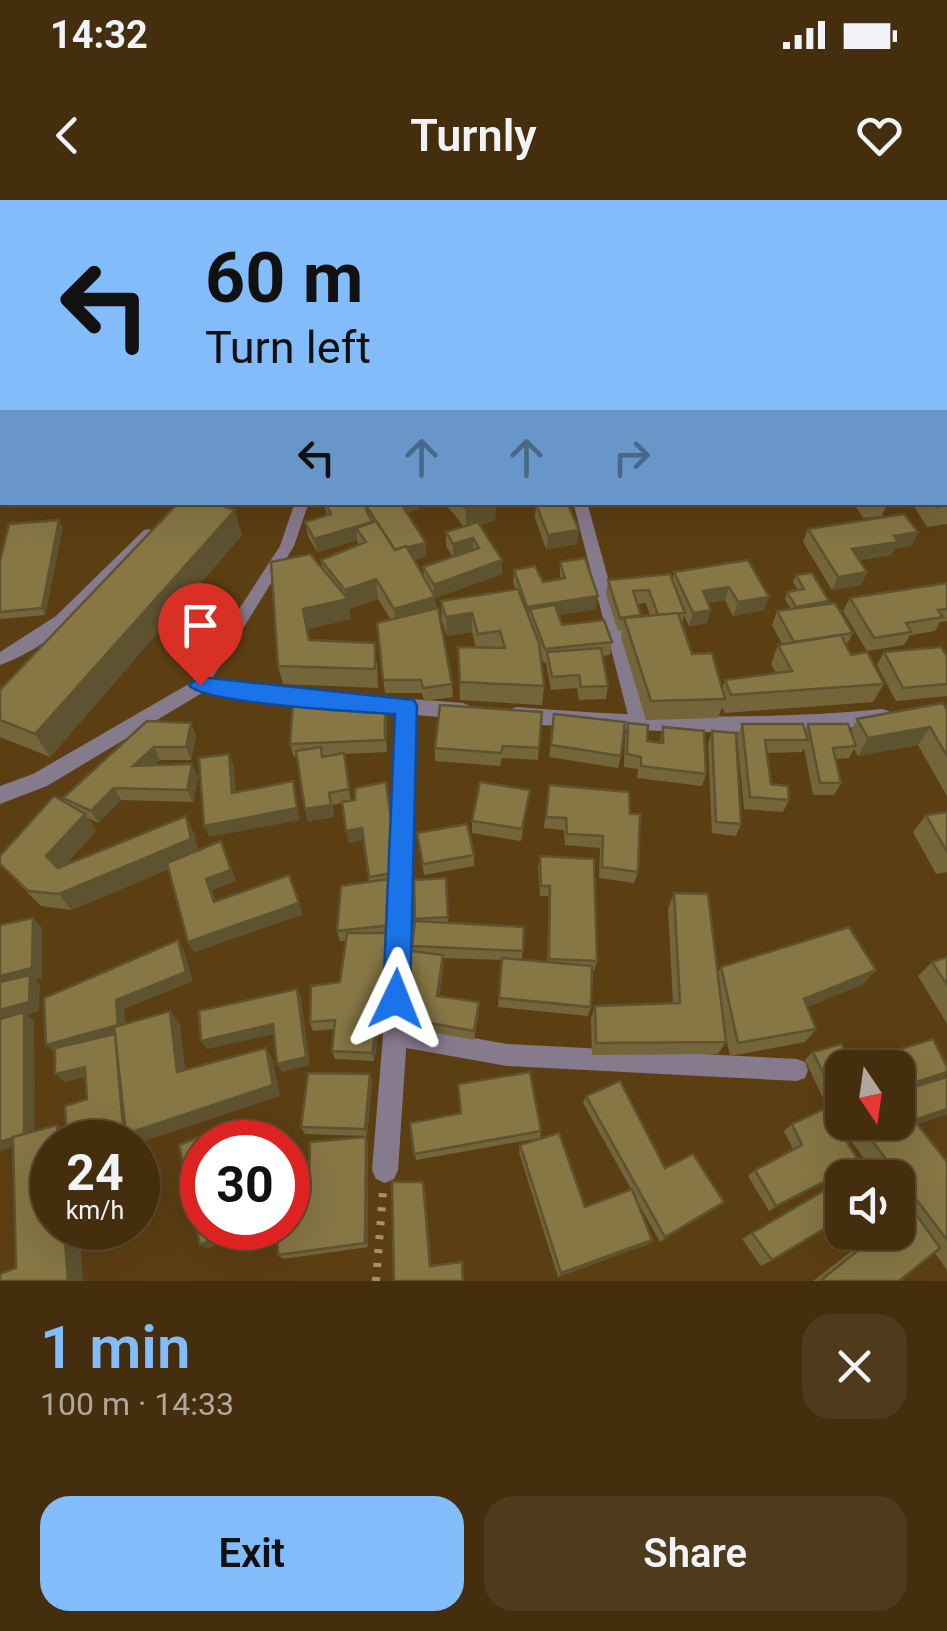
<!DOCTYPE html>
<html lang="en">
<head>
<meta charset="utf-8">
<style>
	:root { --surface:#452e0e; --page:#4f3a1c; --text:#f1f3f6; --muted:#b0a89e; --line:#5d4a2e; --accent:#83bcfb }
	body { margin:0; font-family:Roboto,sans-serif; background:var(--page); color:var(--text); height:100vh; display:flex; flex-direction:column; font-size:38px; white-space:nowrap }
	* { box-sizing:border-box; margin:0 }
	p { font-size:32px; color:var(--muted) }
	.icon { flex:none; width:55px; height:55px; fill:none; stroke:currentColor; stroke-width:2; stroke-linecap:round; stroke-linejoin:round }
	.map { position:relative; height:1081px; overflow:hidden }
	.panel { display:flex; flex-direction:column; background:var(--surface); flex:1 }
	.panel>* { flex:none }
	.banner { position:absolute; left:0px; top:0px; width:948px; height:305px; box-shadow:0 10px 40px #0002,0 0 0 2px var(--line); background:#83bcfb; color:#111; overflow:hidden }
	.needle { width:65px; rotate:167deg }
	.buttons { position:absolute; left:825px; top:850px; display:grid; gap:20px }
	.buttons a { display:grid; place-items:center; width:90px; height:90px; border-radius:20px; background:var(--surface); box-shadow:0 10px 40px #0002,0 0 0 2px var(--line); font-size:50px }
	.speed { position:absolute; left:30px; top:920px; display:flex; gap:20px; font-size:50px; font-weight:700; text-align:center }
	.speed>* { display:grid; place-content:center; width:130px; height:130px; border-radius:50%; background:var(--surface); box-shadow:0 10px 40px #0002,0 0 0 2px var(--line); line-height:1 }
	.speed small { font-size:25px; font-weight:400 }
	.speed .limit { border:15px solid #d22; background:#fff; color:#111 }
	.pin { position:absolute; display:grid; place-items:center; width:85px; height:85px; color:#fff; margin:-102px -42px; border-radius:50% 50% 50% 0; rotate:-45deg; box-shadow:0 0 10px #0007 }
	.pin .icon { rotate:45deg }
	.me { position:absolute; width:110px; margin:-55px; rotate:2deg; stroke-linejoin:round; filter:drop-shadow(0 0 8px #0008) }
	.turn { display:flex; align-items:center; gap:35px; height:210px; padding:0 40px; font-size:45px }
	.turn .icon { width:130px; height:130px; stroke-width:2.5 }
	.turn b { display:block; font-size:70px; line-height:85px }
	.lanes { display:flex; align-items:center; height:95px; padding:0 40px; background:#0003; justify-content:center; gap:50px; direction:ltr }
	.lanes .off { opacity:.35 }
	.round { display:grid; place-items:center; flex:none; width:105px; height:105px; border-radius:30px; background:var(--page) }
	.overview { display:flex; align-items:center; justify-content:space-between; height:170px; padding:0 40px }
	h1 { font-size:60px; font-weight:600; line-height:75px; color:var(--accent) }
	.cta { display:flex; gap:20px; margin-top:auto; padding:20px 40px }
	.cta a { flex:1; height:115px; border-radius:30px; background:var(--accent); color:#111; font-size:40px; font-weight:600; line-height:115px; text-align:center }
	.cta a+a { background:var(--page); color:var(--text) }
	.status { display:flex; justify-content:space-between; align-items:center; height:70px; padding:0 50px; background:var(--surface); direction:ltr }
	.status svg { height:28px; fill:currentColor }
	header { display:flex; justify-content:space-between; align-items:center; height:130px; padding:0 40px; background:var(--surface); font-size:45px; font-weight:600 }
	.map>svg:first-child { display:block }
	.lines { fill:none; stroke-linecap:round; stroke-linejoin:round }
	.path { stroke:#a8906f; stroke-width:8; stroke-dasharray:4 10; stroke-linecap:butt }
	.lane { fill:#867a8d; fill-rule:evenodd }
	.street { fill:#867a8d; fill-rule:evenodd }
	.secondary { fill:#a997b5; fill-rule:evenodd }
	.wall { fill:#74663b; fill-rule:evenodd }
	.shaded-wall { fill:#5e5330 }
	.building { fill:#877745; stroke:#5e5330; stroke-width:2.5 }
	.route { fill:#1a73e8; stroke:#114b97; stroke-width:2.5 }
</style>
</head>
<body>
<div class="status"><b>14:32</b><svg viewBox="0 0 49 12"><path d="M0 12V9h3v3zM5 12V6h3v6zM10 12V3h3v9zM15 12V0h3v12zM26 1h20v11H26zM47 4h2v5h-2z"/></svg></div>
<header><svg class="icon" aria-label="back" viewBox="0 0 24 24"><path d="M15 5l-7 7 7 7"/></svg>Turnly<svg class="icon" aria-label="heart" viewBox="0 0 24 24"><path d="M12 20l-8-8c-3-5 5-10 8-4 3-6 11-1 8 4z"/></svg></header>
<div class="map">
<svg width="947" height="1081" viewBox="0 0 947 1081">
	<rect width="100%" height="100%" fill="#5c3e13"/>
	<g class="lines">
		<path class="path" d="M376 1081 383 992"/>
		<g class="lane">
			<path d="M0 0H7L0 4Z"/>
			<rect x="101" y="0" width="10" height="2"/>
			<rect x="191" y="0" width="10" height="2"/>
			<path d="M295 302H309L294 346 205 490H193L191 485 193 480 280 346Z"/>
			<path d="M573 302H587L648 523 645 528H633L630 523Z"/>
			<path d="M149 329 156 334 154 338C109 384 63 443 0 465V452L56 416 144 330Z"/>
			<path d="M395 824 507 844 797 859 805 862 808 870 805 878 797 881 507 866 395 846 387 843 384 835 387 827Z"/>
		</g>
		<g class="street">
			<path d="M410 0H425L427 2H412Z"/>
			<path d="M199 478 270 488 463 503 470 506 473 511 470 516 463 519 415 515 407 835 398 970 394 979 385 983 376 979 372 970 383 835 396 513 270 504 202 493 47 586 0 604V586L33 574Z"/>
			<path d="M516 507C638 517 760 521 882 509L889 511 892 517 889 523 882 525C760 537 638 532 516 523L509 520 506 515 509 510Z"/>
		</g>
		<rect class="secondary" x="0" y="142" width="2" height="8"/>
	</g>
	<g class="wall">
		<path d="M710 0H787L786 2H714Z"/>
		<path d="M879 0H947V84L945 85V2H878Z"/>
		<path d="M945 97 947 99V151L945 149Z"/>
		<path d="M945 195 947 197V324L927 327 911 302H945Z"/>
		<path d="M323 302H419V309L406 313 426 356 414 360 424 376 423 367 453 357 446 346V332L464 327 444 302H496L495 320 480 325 502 360V374L435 398 436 409 452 484 453 497 424 501 422 493H385L377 423 391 420 378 399 349 409 351 419 307 429 309 440 377 462 378 488 283 484 278 466 323 370 321 360 358 345 357 340 317 352 308 336 305 322 327 315Z"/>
		<path d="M853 302H888L882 316 863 318Z"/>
		<path d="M536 304 577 344 546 349 535 318Z"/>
		<path d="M63 327 45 415 0 419V361Z"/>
		<path d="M808 329 918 332 911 346 895 349 891 355 859 360 867 372 861 385 832 390 803 342Z"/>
		<path d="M242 335 50 557 0 537V490Z"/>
		<path d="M560 362 598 396 596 409 558 415 562 425 612 442 610 455 602 456 608 486 606 499 579 500 577 488 551 490 546 462 544 463 540 454 544 486 542 505 460 500 458 447 476 448 472 432 447 436 442 421 441 401 516 389 513 383 514 370 543 382 560 379Z"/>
		<path d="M674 372 769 397 764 410 733 416 725 400 708 403 711 410 707 423 689 426 684 415 682 424 692 454 722 489 725 480 776 473 771 464 778 445 782 444 772 425 777 411 791 409 785 399 787 392 798 390 793 382 796 375 829 401 828 404 853 433 846 446 851 455 884 484 873 502 725 513 722 507 718 518 646 520 621 437 622 430 618 431 606 394 608 380H672ZM646 403 650 415 641 416 638 404Z"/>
		<path d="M947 383V421L940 422 935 431 910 435 904 445 867 451 843 411 850 398Z"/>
		<path d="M884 452 947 456V496L896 501 877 465Z"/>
		<path d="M385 497 387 510V552L344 554 351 601 386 582 400 683 397 684 392 735 394 743 374 861 335 859 332 851 334 829 313 831 310 822 340 782 346 741H340L337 731 369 682 363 640 349 643 342 603 332 605 334 617 308 621 305 609 297 556 294 557 290 544Z"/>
		<path d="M947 505V596L918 545 858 556 854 549 849 558 836 559 841 583 834 595H813L804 548 802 552 767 553 771 584 789 600 783 612 744 609 737 536 742 524 805 530 808 524 851 531 857 519 946 507Z"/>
		<path d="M542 512 538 560 502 558 500 566 435 561V548Z"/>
		<path d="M554 514 621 556 618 568 549 557Z"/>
		<path d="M191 523 196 536 191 560H160L153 566 198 577 193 602 121 600 98 623 88 618 96 631 65 665 194 633 198 650 221 641 236 681 212 690 216 702 303 714 194 752 188 742 169 669 71 710 41 706 0 665 65 602 63 598Z"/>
		<path d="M628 523 647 541 660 542 663 527 706 574 702 586 637 578 638 569 624 567 625 536Z"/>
		<path d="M712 531 741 624 736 636 712 633 708 544Z"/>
		<path d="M549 585 630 614 638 672 634 683 599 678 600 648 565 645 564 630 544 628Z"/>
		<path d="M530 590 521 641 472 633V621Z"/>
		<path d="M947 612V672L936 674 913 632 926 615Z"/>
		<path d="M417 633 474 655V666L424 675Z"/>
		<path d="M540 656 597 761 594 771H592L591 807 588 816 498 807 502 760 443 758 439 796 479 811 474 840 405 827 403 818 416 721 414 680 446 678 448 722 524 727 522 760 547 762 549 696H540L538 667Z"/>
		<path d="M674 693 718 773 721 767 876 770 863 784 807 807 816 829 805 842 730 856 726 838V842L718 854 592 855 591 819 595 806 673 803 668 709Z"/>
		<path d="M947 757V824L918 776 932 762Z"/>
		<path d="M813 852 851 864 947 867V873L939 879 947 877V914L917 924 947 962V1070L934 1052 899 1081H813L866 1040 862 1032H898V978H847L869 965 834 918 842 911V922H898L842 868V910L830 913 805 860Z"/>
		<path d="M370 874 372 882 367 936 305 934 301 927Z"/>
		<path d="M586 896 665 968 724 1002 660 1042 635 997 652 1040 648 1044 558 1077 519 952 520 945 585 1007 631 989 583 903Z"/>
		<path d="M461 913 541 931 540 938 416 960 410 923Z"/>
		<path d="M792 924 860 963 769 1011 748 976 755 970 793 949 784 931Z"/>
		<path d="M368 944V1047L283 1059 278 1055 309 993Z"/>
		<path d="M752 1033 772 1060 761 1066 742 1039Z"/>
	</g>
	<g class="shaded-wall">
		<path d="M592 0H622L616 2H586Z"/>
		<path d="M2 32V63L0 64V33Z"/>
		<path d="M0 107H2V128L0 129Z"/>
		<path d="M399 302H419V309L400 315Z"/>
		<path d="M489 302H496L495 320 466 329V309Z"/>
		<path d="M235 310 242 335 50 557 35 534Z"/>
		<path d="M59 320 63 327 45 415 42 408Z"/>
		<path d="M372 322 356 328 357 340 317 352 314 339Z"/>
		<path d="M579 330 577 344 546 349 548 335Z"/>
		<path d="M918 332 911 346 895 349 891 355 846 362 852 349 894 336Z"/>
		<path d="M473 338V351L453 357V344Z"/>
		<path d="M426 343V356L398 365 396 351Z"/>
		<path d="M502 360V374L435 398 436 416 396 428 394 409 434 397V385Z"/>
		<path d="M867 372 861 385 832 390 838 377Z"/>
		<path d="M376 379 378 399 349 409 351 419 307 429 303 409 347 400 345 390Z"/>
		<path d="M729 387 725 400 699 404 703 391Z"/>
		<path d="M598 396 596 409 534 419 530 409 529 420H526L527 407Z"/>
		<path d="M769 397 764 410 733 416 738 402Z"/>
		<path d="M711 410 707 423 689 426 693 413Z"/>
		<path d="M472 413V432L447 436 446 417Z"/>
		<path d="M385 497 387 510V552L385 540Z"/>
		<path d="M191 523 196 536 191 560 186 547Z"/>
		<path d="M930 527 918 545 858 556 868 538Z"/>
		<path d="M154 547 160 560 139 579 133 566Z"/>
		<path d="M229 554 234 566 237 605 232 593Z"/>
		<path d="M192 564 198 577 193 602 187 590Z"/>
		<path d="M293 581 300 620 209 637 204 626Z"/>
		<path d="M114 588 121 600 98 623 91 611Z"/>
		<path d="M331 605 334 617 308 621 305 609Z"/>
		<path d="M85 614 96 631 58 672 46 656Z"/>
		<path d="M186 616 194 633 200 656 71 710 59 694Z"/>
		<path d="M362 628 364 640 349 643 346 631Z"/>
		<path d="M221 641 236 681 212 690 220 713 206 679Z"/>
		<path d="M396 678 398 689 393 735 391 725Z"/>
		<path d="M299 703 303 714 194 752 188 742Z"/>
		<path d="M33 718 42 728V778L35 780 40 784 39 811 27 815 34 821 35 942 0 951V776Z"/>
		<path d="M392 733 394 743 374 861 372 853Z"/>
		<path d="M178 740 184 750 193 781 124 809 127 833 131 932 266 848 273 860 280 896 138 943 132 938V942H112L115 836 56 853 46 845 116 800Z"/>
		<path d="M443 755 444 764 438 805 437 796Z"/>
		<path d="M876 770 863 784 793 813 804 799Z"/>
		<path d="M297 789 301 798 310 865 282 872 277 864Z"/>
		<path d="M170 811 180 824 187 883 177 872Z"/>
		<path d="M273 824 278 833 207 849 201 841Z"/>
		<path d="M85 867 94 875 65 882 55 874Z"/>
		<path d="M947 872 938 880 898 892V888Z"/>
		<path d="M370 874 372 882 367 936 365 929Z"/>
		<path d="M842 905V910L830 913 839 906Z"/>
		<path d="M947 909V914L899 930 914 920Z"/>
		<path d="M233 923 238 930 242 942H238Z"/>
		<path d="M57 925 72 935V942H58Z"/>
		<path d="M366 937 368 944V1047L365 1043Z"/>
		<path d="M860 963 851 969 769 1011 776 1006Z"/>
		<path d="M423 982 425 990 432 1071 430 1066Z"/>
		<path d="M724 1002 717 1008 660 1042 665 1037Z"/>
		<path d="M64 1028H79L83 1081H68Z"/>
		<path d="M238 1028H255L207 1049 200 1045Z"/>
		<path d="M652 1040 648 1044 558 1077 561 1073Z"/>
	</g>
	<g class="building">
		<rect x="223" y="0" width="45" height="2"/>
		<path d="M287 0H412L415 2H287Z"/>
		<path d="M565 0H592L586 2H558Z"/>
		<path d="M683 0H707L712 2H683L680 1Z"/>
		<path d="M741 0H778L772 2H734Z"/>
		<path d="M881 0H930L933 2H886Z"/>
		<path d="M934 0H947V6L945 5V2Z"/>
		<path d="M0 6 2 7V32L0 33Z"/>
		<path d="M945 43 947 44V69L945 68Z"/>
		<path d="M2 81V107H0V82Z"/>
		<path d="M945 97 947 99V115L945 116Z"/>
		<path d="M2 159V173H0V160Z"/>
		<path d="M945 195 947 197V226H945Z"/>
		<path d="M945 262 947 264V305L937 307 934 302H945Z"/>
		<path d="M179 302H210L235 310 35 534 0 520V490Z"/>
		<path d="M325 302H363L372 322 314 339 305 322 331 314Z"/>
		<path d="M370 302H400L426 343 395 350 365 304Z"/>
		<path d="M460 302H489L466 309Z"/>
		<path d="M547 302H567L579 330 548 335 536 304Z"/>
		<path d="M904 314 918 332 894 336 898 342 852 349 867 372 838 377 808 329Z"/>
		<path d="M59 320 42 408 0 412V361L9 324Z"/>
		<path d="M376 321 395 350 406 346 435 397 394 409 376 379 345 390 321 360 366 342 356 328Z"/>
		<path d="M478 322 502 360 434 385 423 367 479 348 473 338 453 344 446 332Z"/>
		<path d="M310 354 348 399 303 409 309 440 375 443V469L278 466 271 362Z"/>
		<path d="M585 358 598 396 527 407 514 370 535 366 543 382 565 378 560 362Z"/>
		<path d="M748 360 769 397 738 402 729 387 703 391 711 410 693 413 674 372Z"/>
		<path d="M812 373 829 401 796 407 787 392 804 389 796 375Z"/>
		<path d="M670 374 685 413 658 415 649 390 633 391 641 415 620 418 608 380Z"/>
		<path d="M947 383V409L938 410 943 417 906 423 911 432 874 438 850 398Z"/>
		<path d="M518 389 539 443 544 486 460 482 458 447 505 448 500 431 478 434 472 413 446 417 441 401Z"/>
		<path d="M835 403 853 433 794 442 777 411Z"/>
		<path d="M555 405 562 425 604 420 612 442 545 449 530 409Z"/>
		<path d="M438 408 452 484 423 488 421 480H383L377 423Z"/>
		<path d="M678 413 692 454 712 453 725 499 651 501 624 418Z"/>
		<path d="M841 435 851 455 867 452 884 484 731 495 725 480 792 471 778 445Z"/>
		<path d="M941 447 947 456V484L903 488 884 452Z"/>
		<path d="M601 448 608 486 581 487 579 475 552 477 547 452Z"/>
		<path d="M385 497V540L290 544 293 502Z"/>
		<path d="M943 503 947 510V556L930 527 868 538 857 519Z"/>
		<path d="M440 505 542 512 539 548 503 546 501 553 435 548Z"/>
		<path d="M554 514 625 522 621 556 551 545Z"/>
		<path d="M147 521 191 523 186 547H154L133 566 192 564 187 590 114 588 91 611 63 598Z"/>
		<path d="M628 523 648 525 647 541 663 543V527L704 531 706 574 641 566V557L627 554Z"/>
		<path d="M742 524H803L808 540H765L771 584 788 586 789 600 750 597Z"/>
		<path d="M808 524H848L856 546 833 548 841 583H820Z"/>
		<path d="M712 531 736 533 741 624 716 622Z"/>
		<path d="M321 547 322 557 344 553 349 589 329 593 331 605 305 609 296 551Z"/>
		<path d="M229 554 232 593 293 581 297 608 204 626 199 558Z"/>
		<path d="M386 582 398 672 369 677 362 628 346 631 342 602 355 600V588Z"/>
		<path d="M480 582 530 590 522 629 472 621Z"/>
		<path d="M549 585 629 592 630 614H640L638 672 602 667 603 636 567 634 566 618 546 617Z"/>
		<path d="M54 596 85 614 46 656 58 668 186 616 191 639 59 694 28 691 0 664V656Z"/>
		<path d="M947 612V652L926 615Z"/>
		<path d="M467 624 474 655 423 664 417 633Z"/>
		<path d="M221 641 231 670 206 679 214 702 289 675 299 703 188 742 167 663Z"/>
		<path d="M540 656 594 659 597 761 549 759 550 686H541Z"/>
		<path d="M396 678 391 725 337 731 341 686Z"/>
		<path d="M446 678 448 717 415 719 414 680Z"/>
		<path d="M674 693 708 694 726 842 596 843 595 806 680 803Z"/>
		<path d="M33 718 32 768 0 776V725Z"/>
		<path d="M415 721 524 727 523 751 412 746Z"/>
		<path d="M849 727 876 770 804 799 816 829 738 843 721 767Z"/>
		<path d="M347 733H392L372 853 332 851 335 820 310 822 311 786 340 782Z"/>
		<path d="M178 740 186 772 116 800 118 825 46 845 44 798Z"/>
		<path d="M411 751 443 755 437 796 479 802 474 831 403 818Z"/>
		<path d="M947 757V785L932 762Z"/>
		<path d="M502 758 592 766 591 807 499 798Z"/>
		<path d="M30 775 29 802 0 810V782Z"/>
		<path d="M297 789 306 857 277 864 273 824 201 841 199 811Z"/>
		<path d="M170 811 177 872 266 848 273 885 126 934 114 827Z"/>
		<path d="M24 812V934L0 942V819Z"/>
		<path d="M115 834 124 939 112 942H67L65 906 87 899 85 867 55 874V848Z"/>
		<path d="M933 839 947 867V872L898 888V868H842V905L839 906 813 852 841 844 851 864Z"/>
		<path d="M530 872 541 931 414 954 410 923 461 913 458 884Z"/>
		<path d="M308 873 370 874 365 929 301 927Z"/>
		<path d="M947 877V909L914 920 947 962V1040L858 922H898V892Z"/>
		<path d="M620 881 665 968 693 954 724 1002 665 1037 586 896Z"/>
		<path d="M826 908 860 963 776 1006 755 970 802 945 792 924Z"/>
		<path d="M233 923 238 942H202V1028H238L200 1045 179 945Z"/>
		<path d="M57 925 58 942H52V1028H64L68 1081H0V1074L16 1068 13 937Z"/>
		<path d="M559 933 585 1007 632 989 652 1040 561 1073 520 945Z"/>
		<path d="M366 937 365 1043 278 1055 277 1028H288V997L309 993 310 942Z"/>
		<path d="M876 960 889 978H847Z"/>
		<path d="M842 980V1018L772 1060 752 1033Z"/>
		<path d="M392 982H423L430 1066 462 1062 463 1081H394Z"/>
		<path d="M898 989 940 1048 899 1081H820L881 1032H898Z"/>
	</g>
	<path class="route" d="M200 477 414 500 417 506 410 799 406 808 396 812 387 808 383 799 395 514C363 512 202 504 189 485Z"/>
</svg>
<div class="buttons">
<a><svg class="needle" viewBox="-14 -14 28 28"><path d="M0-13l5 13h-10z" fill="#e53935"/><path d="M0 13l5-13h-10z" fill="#b0a89e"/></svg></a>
<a><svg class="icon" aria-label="sound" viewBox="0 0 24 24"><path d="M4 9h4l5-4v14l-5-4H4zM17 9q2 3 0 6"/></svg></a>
</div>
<div class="speed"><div>24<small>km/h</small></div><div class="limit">30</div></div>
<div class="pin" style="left:200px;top:485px;background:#d93025"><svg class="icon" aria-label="arrive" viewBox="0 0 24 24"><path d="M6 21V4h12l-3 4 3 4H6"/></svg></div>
<svg class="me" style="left:396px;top:799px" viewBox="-20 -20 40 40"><path d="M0-17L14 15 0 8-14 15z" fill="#1a73e8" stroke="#fff" stroke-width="4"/></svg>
<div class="banner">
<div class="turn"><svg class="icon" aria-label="left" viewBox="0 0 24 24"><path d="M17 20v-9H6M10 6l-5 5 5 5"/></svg><div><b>60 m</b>Turn left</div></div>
<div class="lanes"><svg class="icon" aria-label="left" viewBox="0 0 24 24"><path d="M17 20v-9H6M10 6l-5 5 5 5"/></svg><svg class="icon off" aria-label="ahead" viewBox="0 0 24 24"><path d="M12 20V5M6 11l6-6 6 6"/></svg><svg class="icon off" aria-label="ahead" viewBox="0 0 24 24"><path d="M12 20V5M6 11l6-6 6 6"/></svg><svg class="icon off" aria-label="right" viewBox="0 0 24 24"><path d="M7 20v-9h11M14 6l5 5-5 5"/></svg></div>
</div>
</div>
<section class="panel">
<div class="overview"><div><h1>1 min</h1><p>100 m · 14:33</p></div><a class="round"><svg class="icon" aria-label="close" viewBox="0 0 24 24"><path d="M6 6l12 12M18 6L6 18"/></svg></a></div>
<div class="cta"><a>Exit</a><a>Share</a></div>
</section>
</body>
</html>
